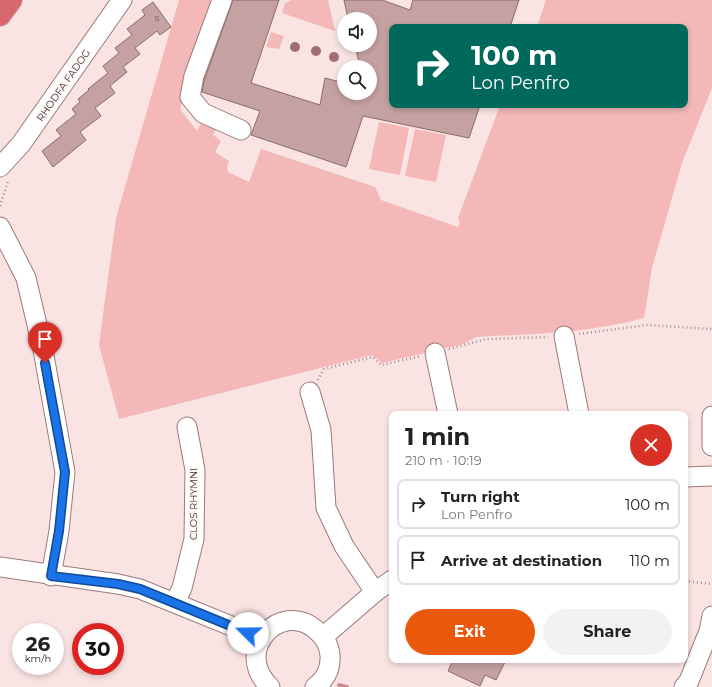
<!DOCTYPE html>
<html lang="en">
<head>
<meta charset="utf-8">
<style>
	:root { --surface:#fff; --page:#f2f2f2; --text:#222; --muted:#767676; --line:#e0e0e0; --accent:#ea580c }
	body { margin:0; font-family:Montserrat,sans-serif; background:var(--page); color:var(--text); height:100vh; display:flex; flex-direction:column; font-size:15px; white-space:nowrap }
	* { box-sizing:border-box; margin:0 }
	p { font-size:13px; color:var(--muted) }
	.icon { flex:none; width:22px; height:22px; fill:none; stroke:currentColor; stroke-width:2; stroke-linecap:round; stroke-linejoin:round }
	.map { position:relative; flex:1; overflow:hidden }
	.details { position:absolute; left:389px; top:411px; width:299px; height:252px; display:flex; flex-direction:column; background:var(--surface); border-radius:8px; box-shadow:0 2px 6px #0003 }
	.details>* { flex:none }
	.top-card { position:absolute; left:389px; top:24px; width:299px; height:84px; border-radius:8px; box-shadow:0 2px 6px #0003; background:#00695c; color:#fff; overflow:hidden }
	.controls { position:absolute; left:337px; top:12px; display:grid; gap:8px }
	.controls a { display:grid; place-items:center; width:40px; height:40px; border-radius:50%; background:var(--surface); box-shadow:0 2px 6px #0003; font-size:20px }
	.speed { position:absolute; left:12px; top:623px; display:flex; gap:8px; font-size:20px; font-weight:700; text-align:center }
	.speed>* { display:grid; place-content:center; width:52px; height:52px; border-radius:50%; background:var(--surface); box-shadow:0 2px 6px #0003; line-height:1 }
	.speed small { font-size:10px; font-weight:400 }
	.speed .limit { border:6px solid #d22; background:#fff; color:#111 }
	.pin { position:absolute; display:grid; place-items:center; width:34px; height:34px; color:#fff; margin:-41px -17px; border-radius:50% 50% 50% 0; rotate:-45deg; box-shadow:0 0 4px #0007 }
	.pin .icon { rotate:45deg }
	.me { position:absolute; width:44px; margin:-22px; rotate:292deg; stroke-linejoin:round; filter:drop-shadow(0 0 3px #0008) }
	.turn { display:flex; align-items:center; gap:14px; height:84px; padding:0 16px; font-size:18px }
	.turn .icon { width:52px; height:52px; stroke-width:2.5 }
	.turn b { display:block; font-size:28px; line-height:34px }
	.round { display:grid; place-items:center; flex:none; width:42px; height:42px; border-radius:21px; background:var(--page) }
	.summary { display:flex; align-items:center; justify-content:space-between; height:68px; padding:0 16px }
	h1 { font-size:24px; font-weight:700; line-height:30px }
	.cta { display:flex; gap:8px; margin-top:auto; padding:8px 16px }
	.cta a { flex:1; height:46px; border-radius:24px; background:var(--accent); color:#fff; font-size:16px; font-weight:700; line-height:46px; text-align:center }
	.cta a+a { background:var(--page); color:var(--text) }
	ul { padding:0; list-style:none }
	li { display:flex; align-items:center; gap:12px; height:50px; margin:0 8px 6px; padding:0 8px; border:2px solid var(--line); border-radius:8px }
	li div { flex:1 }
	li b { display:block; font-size:15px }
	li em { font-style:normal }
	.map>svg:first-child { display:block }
	.green { fill:#f4b8b8 }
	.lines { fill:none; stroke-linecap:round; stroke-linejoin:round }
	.stream { stroke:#cc8e8f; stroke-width:4 }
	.building { fill:#c5a1a1; stroke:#8c6b6b }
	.minor-casing { stroke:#9c7979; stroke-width:21 }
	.highway-casing { stroke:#cecaca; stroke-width:24 }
	.path { stroke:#a39090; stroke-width:2.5; stroke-dasharray:1 3; stroke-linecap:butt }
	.minor { stroke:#fff; stroke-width:19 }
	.highway { stroke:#d8676d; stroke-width:22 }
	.tree { fill:#a06d73 }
	.route-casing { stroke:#114b97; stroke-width:10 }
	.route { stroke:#1a73e8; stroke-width:7 }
	.labels { text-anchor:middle; stroke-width:3; stroke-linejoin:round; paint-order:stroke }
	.number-label { font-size:8px; fill:#634e4e }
	.street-label { font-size:10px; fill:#423333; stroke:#fcf4f4 }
</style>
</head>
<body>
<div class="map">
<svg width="712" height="687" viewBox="0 0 712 687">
	<rect width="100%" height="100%" fill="#fae3e3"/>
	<g class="green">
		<path d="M179 0H215L180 109 197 131 203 119 217 127 213 135 221 141 215 152 229 161 227 168 228 172 249 182 261 149 375 187 381 200 458 227 460 223 458 218 460 213 500 105H685V27H537L546 0H712V88L682 163 652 268 644 318C589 333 532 334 476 337L463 344 382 363 372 355 119 419 99 345 116 218Z"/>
		<path d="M292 0H328L335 31 282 13 285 3Z"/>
		<path d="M271 32 284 36 279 49 266 47Z"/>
		<path d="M379 122 409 128 400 175 369 169Z"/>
		<path d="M415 129 446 135 436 182 405 176Z"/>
	</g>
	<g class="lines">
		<path class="stream" d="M339 685 347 687"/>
	</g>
	<g class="building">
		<path d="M233 0H279L251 83 320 105 325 78 344 83V93H370V67H360L355 45H370V19H348L344 0H382L410 10 413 0H519L510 27H392V105H480L469 138 363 116 346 167 251 135 260 111 202 92 204 81Z"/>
		<path d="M153 2 171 27 160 35 157 31 135 48 140 54 123 67 127 72 110 86 115 93 95 108 101 116 80 132 86 140 53 167 42 151 61 136 56 130 76 114 72 109 80 102 78 99 89 90 88 89 108 73 103 66 119 53 115 48 132 35 127 29 145 15 142 10Z"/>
		<path d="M453 660H506L496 680 485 675 480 686 448 671Z"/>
	</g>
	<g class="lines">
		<defs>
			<g id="minor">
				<path d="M222 0 194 76 190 97 203 113 241 130"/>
				<path d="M0 167 21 144 122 0"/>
				<path d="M0 227 26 278 43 350 65 472 59 531 51 576"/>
				<path d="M564 336 579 414"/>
				<path d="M435 353 448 414"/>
				<path d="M310 392 321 430 326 508 344 546 375 592"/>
				<path d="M712 416V446"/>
				<path d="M685 477 712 476"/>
				<path d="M0 567 118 584 140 589 261 638"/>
				<path d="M175 602 182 588 194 539 195 470 187 427"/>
				<path d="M324 636 375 592 392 580"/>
				<path d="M270 687C232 651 280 600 315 629 324 637 329 644 330 655 331 668 326 679 315 687"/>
				<path d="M684 687 689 681 709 631 712 616"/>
			</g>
			<path id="highway" d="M0 15 11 0"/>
		</defs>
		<use href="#minor" class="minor-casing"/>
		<use href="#highway" class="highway-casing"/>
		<g class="path">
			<path d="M0 206 8 181"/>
			<path d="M579 334 647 325 712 329"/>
			<path d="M449 349 486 339 548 337"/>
			<path d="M318 380 324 369 373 357 381 365 421 356"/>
			<path d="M685 581 712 584"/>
		</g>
		<use href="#minor" class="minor"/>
		<use href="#highway" class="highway"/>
	</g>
	<g class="tree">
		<circle cx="295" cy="47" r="5"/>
		<circle cx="316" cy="51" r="5"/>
		<circle cx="334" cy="57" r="5"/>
	</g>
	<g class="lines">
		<defs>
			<path id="route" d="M45 363 65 472 59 531 51 576 118 584 140 589 248 633"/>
		</defs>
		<use href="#route" class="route-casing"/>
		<use href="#route" class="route"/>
	</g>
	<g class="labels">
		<g class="number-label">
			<text x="157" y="21">5</text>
		</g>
		<g class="street-label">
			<text transform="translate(63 85) rotate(-55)" y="4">RHODFA FADOG</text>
			<text transform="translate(193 504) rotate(-90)" y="4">CLOS RHYMNI</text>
		</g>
	</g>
</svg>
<div class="controls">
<a><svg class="icon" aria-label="sound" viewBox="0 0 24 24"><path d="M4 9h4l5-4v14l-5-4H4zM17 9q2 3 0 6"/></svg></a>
<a><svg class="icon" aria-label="search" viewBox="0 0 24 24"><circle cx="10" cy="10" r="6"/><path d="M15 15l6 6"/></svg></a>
</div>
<div class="speed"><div>26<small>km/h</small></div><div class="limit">30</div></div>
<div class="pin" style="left:45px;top:363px;background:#d93025"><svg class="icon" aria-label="arrive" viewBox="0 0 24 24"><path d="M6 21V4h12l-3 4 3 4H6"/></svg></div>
<svg class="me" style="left:248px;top:633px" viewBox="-20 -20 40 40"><circle r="19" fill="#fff"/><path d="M0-13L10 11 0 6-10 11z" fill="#1a73e8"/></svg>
<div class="top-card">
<div class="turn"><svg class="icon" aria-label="right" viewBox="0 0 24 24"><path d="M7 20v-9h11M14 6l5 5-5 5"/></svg><div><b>100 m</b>Lon Penfro</div></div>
</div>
<section class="details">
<div class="summary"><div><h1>1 min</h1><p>210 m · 10:19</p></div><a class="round" style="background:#d93025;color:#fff"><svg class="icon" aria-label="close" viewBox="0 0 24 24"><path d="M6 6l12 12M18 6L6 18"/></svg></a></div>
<ul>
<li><svg class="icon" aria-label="right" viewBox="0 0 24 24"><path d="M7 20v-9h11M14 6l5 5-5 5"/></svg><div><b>Turn right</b><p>Lon Penfro</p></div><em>100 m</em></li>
<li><svg class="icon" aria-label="arrive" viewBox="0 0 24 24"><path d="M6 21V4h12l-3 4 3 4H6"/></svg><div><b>Arrive at destination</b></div><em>110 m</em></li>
</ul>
<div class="cta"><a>Exit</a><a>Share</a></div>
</section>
</div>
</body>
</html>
